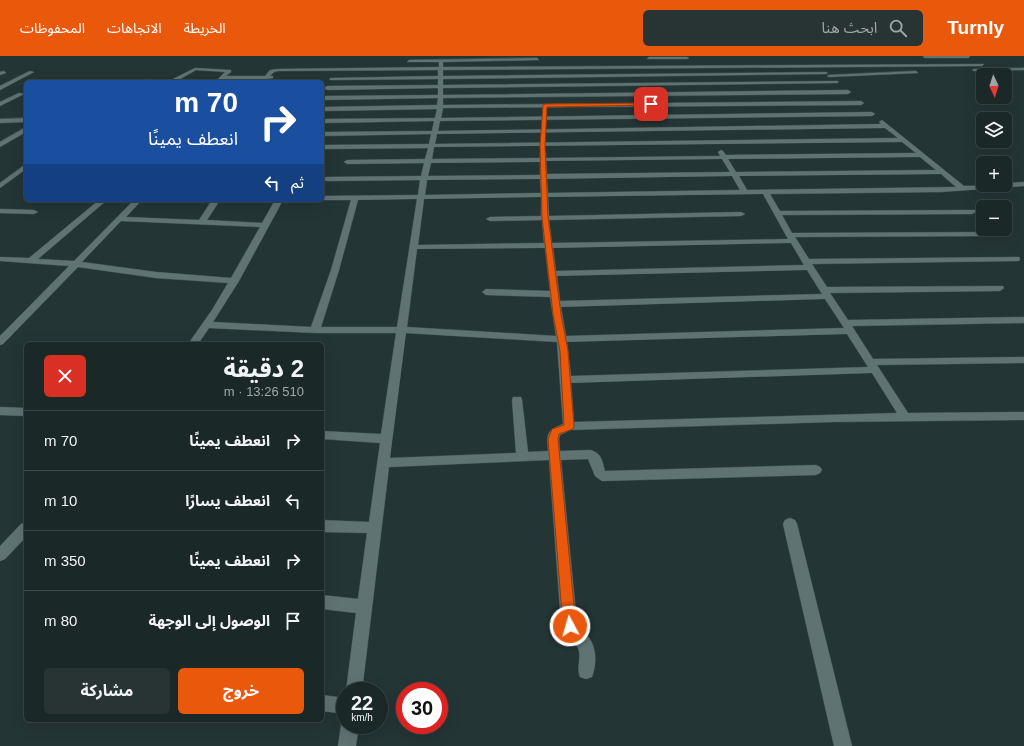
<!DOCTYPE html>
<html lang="ar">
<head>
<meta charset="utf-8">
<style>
	:root { --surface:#1b2828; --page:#283434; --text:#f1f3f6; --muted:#a0a6a8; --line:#394445; --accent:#ea580c }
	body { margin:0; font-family:Helvetica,"Noto Sans Arabic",sans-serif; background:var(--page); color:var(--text); direction:rtl; height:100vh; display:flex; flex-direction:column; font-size:15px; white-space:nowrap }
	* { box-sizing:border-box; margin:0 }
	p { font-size:13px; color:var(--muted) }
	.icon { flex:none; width:22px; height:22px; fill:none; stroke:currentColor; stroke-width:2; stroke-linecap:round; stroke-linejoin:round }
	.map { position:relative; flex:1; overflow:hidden; direction:ltr }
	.details { position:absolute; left:24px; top:286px; width:300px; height:380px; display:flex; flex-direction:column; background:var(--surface); border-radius:6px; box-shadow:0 4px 16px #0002,0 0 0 1px var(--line); direction:rtl }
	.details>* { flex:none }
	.top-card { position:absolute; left:24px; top:24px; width:300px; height:122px; border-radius:6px; box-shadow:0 4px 16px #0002,0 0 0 1px var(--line); direction:rtl; background:#1a4fa0; color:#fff; overflow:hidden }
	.needle { width:26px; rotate:176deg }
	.fabs { position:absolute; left:976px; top:12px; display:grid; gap:8px }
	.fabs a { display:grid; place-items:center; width:36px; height:36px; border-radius:6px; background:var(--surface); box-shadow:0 4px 16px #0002,0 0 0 1px var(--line); font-size:20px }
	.speed { position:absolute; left:336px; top:626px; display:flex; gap:8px; font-size:20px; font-weight:700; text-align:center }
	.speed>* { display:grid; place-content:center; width:52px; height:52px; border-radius:50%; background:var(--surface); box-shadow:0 4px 16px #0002,0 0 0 1px var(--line); line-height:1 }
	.speed small { font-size:10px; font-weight:400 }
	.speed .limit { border:6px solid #d22; background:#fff; color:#111 }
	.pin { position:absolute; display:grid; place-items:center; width:34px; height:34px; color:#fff; margin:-17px; border-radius:8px; box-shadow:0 2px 6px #0006 }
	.me { position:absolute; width:44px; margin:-22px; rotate:354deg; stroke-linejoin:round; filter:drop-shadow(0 0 3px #0008) }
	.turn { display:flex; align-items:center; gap:14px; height:84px; padding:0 20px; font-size:18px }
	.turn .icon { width:52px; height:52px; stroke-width:2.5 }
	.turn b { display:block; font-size:28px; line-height:34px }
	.then { display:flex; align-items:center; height:38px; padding:0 20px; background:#0003; gap:8px; font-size:15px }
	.round { display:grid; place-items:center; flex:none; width:42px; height:42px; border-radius:6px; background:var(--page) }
	.summary { display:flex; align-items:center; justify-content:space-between; height:68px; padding:0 20px }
	h1 { font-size:24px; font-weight:700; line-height:30px }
	.cta { display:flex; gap:8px; margin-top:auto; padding:8px 20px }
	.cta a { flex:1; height:46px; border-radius:6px; background:var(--accent); color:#fff; font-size:16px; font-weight:700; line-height:46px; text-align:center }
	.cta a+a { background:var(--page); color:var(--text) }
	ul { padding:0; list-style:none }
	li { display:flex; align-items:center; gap:12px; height:60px; padding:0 20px; border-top:1px solid var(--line) }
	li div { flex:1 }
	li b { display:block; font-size:15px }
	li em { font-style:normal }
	header { display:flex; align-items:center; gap:24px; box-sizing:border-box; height:56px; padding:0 20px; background:var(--accent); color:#fff }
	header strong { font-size:19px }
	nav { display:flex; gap:22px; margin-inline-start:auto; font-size:14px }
	.search { width:280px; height:36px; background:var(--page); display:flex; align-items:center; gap:10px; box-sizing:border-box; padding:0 14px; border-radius:6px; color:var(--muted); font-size:15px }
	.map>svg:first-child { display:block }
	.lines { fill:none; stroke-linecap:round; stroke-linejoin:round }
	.minor-casing { stroke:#415050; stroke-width:1 }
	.minor { fill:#607373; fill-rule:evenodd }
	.route { fill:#ea580c; stroke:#983908 }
</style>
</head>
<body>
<header>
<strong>Turnly</strong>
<div class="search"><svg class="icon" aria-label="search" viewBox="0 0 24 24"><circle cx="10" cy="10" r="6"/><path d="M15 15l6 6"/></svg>ابحث هنا</div>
<nav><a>الخريطة</a><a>الاتجاهات</a><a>المحفوظات</a></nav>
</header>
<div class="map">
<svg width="1024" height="690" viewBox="0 0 1024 690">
	<rect width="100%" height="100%" fill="#243536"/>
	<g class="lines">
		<defs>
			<g id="minor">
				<path d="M924 0H969L970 1 968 2H925L923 1Z"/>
				<path d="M649 1H687L689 2 687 3H647Z"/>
				<path d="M537 2 539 4 443 6V11L984 8 982 10 443 14V20L826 16 828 17 826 18 443 23V29L837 25 839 26 837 27 443 32V39L848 34 851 36 848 38 443 42V49L861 45 864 47 861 49 443 52 441 62 872 56 875 58 872 60 440 65 438 75 881 68 879 66 882 64 964 130 1005 129V127L1024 126V130L941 136 770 138 780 155 975 154 976 156 972 158 782 159 792 177 997 176 998 178 994 180 795 181 809 203 1019 201 1020 203 1019 205H1016L812 208 827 231 1003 230 1004 232 1000 235 830 237 848 264 1024 261V267L852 270 873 303 1024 301V307L877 309 908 357 1024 356V364L833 366 570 374 560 379 559 383 560 395 590 394C602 397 602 405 605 415L816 409 820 411 822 414 820 417 816 419 602 425 595 420 588 403 561 404 577 567C580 571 584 574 587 579 597 591 597 607 592 621L586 623 580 621C576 611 582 601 578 592 573 582 565 579 561 567L549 404 389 411 362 635H346L356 557 322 553V539L358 543 367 477 322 476V464L369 466 380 387 322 383V375L381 378 396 277H315L209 272 198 288H188L212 254 228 227 156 222 78 211 3 288 0 289V280L69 210 0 205V201L29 202 99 144H107L38 203 74 205 134 144H142L126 161 199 164 212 144H220L207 164 262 167 275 144H283L239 225 213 266 311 271 331 214 351 144H322V140L418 139 420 124 326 125 323 123 326 121 421 120 424 107 347 108 344 106 347 104 425 103 428 92 322 93V89L429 88 431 78 322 80V76L432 75 434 65 322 67V63L435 62 437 53 322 55V51L437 49 438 42 322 44V40L438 39V32L327 34 324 32 327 30 438 29V23L331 24 329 23 331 22 438 20V14L278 15 274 16 270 20H273V22L267 23 264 26H259L262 23H222L219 25 217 24 225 16 196 14 175 26H169V25L195 12 231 14V16L226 20H265L270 14 278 13 439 11V6H407L409 4ZM885 72 898 82 435 88 437 78ZM902 86 916 97 726 99 723 95 721 94 718 96 720 100 546 102V97L543 95 540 97V102L432 103 434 91ZM920 101 936 114 736 116 728 103ZM722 103 730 116 547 118 546 105ZM540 106V119L428 120 431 107ZM941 118 956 131 747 134 739 120ZM732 120 740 134 548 137 547 123ZM540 123 541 137 425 139 427 124ZM763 138 788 183 552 187 549 164 741 160 745 158 741 156 549 160 548 141ZM541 141V160L490 161 486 163 490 165 542 164 544 187 418 189 424 143ZM417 143 397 271H321L339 214 358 144ZM121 165 260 171 231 222 156 216 82 206ZM791 187 804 209 556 215 553 192ZM545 192 550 235 486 233 482 236 486 239 550 241 556 280 407 271 417 193ZM807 214 822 238 560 245 557 220ZM825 243 844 272 566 280 561 251ZM406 277 557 286 563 368C546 375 547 377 548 395L528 396 522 344 521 341H513L512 344 516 397 390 402ZM847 278 868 311 571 320 567 286ZM872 317 897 357 574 366 571 327Z"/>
				<path d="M1024 12V14L974 15 972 14 974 13Z"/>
				<path d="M4 15 6 17 0 19V16Z"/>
				<path d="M30 15 34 16 0 34V30Z"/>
				<path d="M916 15 918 17 829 21 827 20 829 19Z"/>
				<path d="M147 23 149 24 147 26H142Z"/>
				<path d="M19 37 24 38 0 50V46Z"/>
				<path d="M26 62V66L0 67V63Z"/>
				<path d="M26 71V76L0 91V86Z"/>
				<path d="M26 108V113L0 132V127Z"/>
				<path d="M0 153 34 154 38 156 34 158 0 157Z"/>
				<path d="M0 351 26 352V360L0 359Z"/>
				<path d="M790 462 795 464 797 468 852 690H834L783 468 785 464Z"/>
				<path d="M26 466V481L5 503 0 505V490L21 468Z"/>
				<path d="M322 639 345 642V658L322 655Z"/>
				<path d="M345 662V669H359L356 690H338L341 669Z"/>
			</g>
		</defs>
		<use href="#minor" class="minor-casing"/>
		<use href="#minor" class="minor"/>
	</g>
	<path class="route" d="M651 47 653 49 547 51 545 90 548 161 561 258 568 295 574 370 573 373 559 378 558 383 576 570 574 575 570 577 565 575 563 570 548 383 552 373 564 369 560 295 553 258 542 161 540 90 543 49 545 48Z"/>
</svg>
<div class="fabs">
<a><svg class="needle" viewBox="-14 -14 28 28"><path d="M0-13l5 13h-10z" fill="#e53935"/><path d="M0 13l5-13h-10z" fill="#a0a6a8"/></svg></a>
<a><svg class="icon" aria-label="layers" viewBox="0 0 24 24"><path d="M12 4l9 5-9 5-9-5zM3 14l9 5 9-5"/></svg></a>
<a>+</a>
<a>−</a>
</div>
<div class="speed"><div>22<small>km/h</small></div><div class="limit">30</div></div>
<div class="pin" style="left:651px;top:48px;background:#d93025"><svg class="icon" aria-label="arrive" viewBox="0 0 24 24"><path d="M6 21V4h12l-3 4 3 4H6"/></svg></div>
<svg class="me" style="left:570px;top:570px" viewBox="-20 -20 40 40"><circle r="17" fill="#ea580c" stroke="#fff" stroke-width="3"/><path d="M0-11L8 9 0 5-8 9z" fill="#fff"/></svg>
<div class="top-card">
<div class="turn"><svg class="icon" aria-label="right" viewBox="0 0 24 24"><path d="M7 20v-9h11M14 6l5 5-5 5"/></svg><div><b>70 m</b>انعطف يمينًا</div></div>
<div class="then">ثم<svg class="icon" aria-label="left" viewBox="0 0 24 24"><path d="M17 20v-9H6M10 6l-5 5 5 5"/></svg></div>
</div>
<section class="details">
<div class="summary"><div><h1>2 دقيقة</h1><p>510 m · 13:26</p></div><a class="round" style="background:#d93025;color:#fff"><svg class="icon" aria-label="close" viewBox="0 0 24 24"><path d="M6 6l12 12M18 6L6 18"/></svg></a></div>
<ul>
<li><svg class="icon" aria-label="right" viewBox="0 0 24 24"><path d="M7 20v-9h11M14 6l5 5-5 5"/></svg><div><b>انعطف يمينًا</b></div><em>70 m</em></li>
<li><svg class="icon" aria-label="left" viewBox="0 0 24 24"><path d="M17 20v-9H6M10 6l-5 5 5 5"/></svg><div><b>انعطف يسارًا</b></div><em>10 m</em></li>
<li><svg class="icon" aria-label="right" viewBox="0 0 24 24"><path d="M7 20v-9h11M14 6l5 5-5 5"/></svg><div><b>انعطف يمينًا</b></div><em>350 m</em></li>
<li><svg class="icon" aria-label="arrive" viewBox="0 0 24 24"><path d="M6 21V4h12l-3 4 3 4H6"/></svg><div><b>الوصول إلى الوجهة</b></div><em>80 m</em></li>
</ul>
<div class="cta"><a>خروج</a><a>مشاركة</a></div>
</section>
</div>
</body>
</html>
